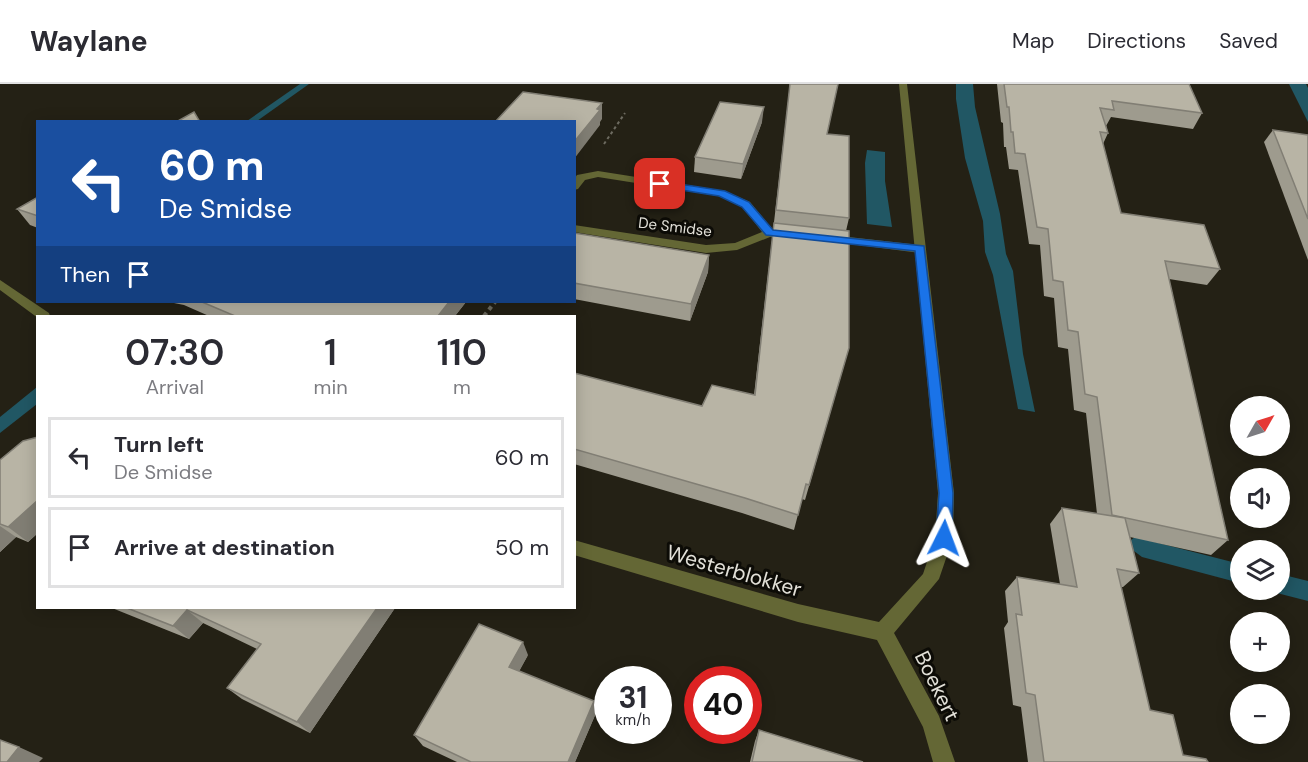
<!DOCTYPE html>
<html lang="en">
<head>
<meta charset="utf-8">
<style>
	:root { --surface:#fff; --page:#f7f7f7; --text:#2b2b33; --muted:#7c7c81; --line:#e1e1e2 }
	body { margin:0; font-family:"DM Sans",sans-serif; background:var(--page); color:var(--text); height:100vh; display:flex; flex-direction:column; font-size:22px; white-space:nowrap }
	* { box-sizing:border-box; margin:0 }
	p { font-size:20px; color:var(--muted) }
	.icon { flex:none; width:33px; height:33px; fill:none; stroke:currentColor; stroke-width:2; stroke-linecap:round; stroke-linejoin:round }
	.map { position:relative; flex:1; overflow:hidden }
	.details { position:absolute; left:36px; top:231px; width:540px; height:294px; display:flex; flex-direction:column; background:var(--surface); border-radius:0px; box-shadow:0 3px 15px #0003 }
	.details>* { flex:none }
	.top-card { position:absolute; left:36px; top:36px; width:540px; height:183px; border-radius:0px; box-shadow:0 3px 15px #0003; background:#1a4fa0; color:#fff; overflow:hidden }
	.needle { width:39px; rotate:51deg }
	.buttons { position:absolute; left:1230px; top:312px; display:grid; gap:12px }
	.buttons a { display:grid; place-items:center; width:60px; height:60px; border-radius:50%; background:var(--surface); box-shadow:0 3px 15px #0003; font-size:30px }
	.speed { position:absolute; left:594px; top:582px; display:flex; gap:12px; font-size:30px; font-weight:700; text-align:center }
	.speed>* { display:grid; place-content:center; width:78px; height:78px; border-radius:50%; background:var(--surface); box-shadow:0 3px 15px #0003; line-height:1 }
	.speed small { font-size:15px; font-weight:400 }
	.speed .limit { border:9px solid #d22; background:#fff; color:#111 }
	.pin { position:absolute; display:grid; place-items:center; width:51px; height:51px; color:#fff; margin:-26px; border-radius:12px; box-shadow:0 3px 9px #0006 }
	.me { position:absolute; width:66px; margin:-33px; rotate:3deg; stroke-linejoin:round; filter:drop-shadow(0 0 4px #0008) }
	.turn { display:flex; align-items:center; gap:21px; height:126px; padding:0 24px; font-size:27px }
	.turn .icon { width:78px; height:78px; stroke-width:2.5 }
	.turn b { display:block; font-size:42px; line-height:51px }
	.then { display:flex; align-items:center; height:57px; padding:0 24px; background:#0003; gap:12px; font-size:22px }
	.eta { display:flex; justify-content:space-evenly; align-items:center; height:102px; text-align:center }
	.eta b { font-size:36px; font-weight:600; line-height:42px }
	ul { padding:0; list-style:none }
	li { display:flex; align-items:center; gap:18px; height:81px; margin:0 12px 9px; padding:0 12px; border:3px solid var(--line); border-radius:0px }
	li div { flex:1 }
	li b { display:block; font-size:22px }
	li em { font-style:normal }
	header { display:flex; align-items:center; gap:36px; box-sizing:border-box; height:84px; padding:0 30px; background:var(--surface); border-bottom:2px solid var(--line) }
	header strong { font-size:28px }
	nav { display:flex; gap:33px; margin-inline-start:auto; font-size:21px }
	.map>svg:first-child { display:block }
	.water { fill:#215764 }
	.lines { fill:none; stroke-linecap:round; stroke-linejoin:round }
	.path-far1 { stroke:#6d6b60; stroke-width:2; stroke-dasharray:3 3; stroke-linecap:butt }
	.path { stroke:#6d6b60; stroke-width:4; stroke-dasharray:4 4; stroke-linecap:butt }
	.minor { fill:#646735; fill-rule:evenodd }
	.tertiary { fill:#646735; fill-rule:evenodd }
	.wall { fill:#9e9b8e }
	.shaded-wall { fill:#817e74 }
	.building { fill:#b8b4a5; stroke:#817e74; stroke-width:1.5 }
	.route { fill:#1a73e8; stroke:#114b97; stroke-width:1.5 }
	.labels { text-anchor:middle; stroke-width:6; stroke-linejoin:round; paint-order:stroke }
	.far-street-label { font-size:15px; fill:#e2e0d8; stroke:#0c0b06 }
	.near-street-label { font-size:21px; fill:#e2e0d8; stroke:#0c0b06 }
</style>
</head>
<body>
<header>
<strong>Waylane</strong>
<nav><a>Map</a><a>Directions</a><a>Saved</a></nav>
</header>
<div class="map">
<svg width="1308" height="678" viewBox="0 0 1308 678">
	<rect width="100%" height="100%" fill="#242115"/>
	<g class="water">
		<path d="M300 0H309L257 37H247Z"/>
		<path d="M956 0H973L975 23 1000 130 1006 170 1013 187 1023 270 1035 328 1018 325 993 191 985 168 983 137 965 74 956 15Z"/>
		<path d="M1289 0H1306L1308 4V38Z"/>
		<path d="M867 66 885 68V97L892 143 867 140 865 79Z"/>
		<path d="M37 303V320L0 349V333Z"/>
		<path d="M1135 453 1240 480V499L1142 473 1130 464 1131 456Z"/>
		<path d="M1280 490 1308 497V517L1265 506H1280Z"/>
	</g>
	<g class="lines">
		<path class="path-far1" d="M604 60 625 29"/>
		<path class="path" d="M484 232 495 218"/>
		<g class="minor">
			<path d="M598 87 725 107 750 118 773 146 792 148 798 151 792 154 770 153 737 166 706 169 574 148V141L706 161 735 159 762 148 742 122 718 112 598 93 585 96 578 105 574 106V95L577 91Z"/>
			<path d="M831 151 920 161 926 165 920 169 827 157V153Z"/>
		</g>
		<g class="tertiary">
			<path d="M899 0H907L954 409 953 454 939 495 894 549 939 632 955 678H933L923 643 877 556 798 538 574 471V456L798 520 879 538 923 490 935 454 938 409Z"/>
			<path d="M0 196 49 229 50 232 38 234 0 206Z"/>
		</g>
	</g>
	<g class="wall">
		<path d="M790 0H838L827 50 849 134 846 147 849 264 805 416 802 415 794 446 742 429 574 380V289L702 322 754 311Z"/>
		<path d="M997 0H1189L1202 29 1193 45 1111 33 1106 42V41L1108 49 1103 60 1121 129 1220 185 1207 201 1169 195 1228 456 1211 471 1130 453 1139 489 1123 503H1121L1150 626 1183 671 1208 678H1028L1021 623 1013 621 1004 544 1008 538 1005 507 1017 493 1060 500 1050 440 1062 424 1097 430 1086 329 1074 326 1068 265 1058 263 1054 214 1044 212 1040 161 1029 160 1018 86 1009 85 1006 63H1004L1003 39 1001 38Z"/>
		<path d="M762 38 741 95 694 88 695 73Z"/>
		<path d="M1273 46 1308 51V176L1264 58Z"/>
		<path d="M38 113V144L30 141 17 125Z"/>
		<path d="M574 149 709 171 708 188 690 237 574 215Z"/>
		<path d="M169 218H466L455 232H209L184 221Z"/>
		<path d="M38 353V449L28 458 16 453 0 468V376Z"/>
		<path d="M112 524H395L310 649 242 615 227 604 257 565 203 539 189 555Z"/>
		<path d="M528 571 519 587 596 629 575 678H457L423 662 414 651Z"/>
		<path d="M759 646 863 678H750L755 657Z"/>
	</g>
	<g class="shaded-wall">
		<path d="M602 19V35L600 38V41L574 75V58Z"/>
		<path d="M764 23 762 38 741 95 743 80Z"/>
		<path d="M709 171 708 188 690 237 691 220Z"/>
		<path d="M449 218H466L455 232H438Z"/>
		<path d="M38 416V449L28 458 8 443Z"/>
		<path d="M0 442 16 453 0 468Z"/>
		<path d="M377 524H395L310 649 297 638Z"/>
		<path d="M187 526 203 539 189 555 173 542Z"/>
		<path d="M523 558 528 571 515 595 509 583Z"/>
		<path d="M594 617 596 629 575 678H568Z"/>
		<path d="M19 663 43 674 39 678H7Z"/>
	</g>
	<g class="building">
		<path d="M790 0H838L827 50 849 52V134L776 126Z"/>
		<path d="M1004 0H1189L1202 29 1112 17 1114 26 1100 24 1108 49 1100 48 1121 129 1204 141 1220 185 1165 177 1228 456 1112 431 1097 313 1085 310 1078 248 1068 246 1063 198 1053 196 1048 145 1037 143 1025 70 1015 69 1013 48H1011L1009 23H1007Z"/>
		<path d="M523 8 602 19 597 25 600 26 574 58V38H495Z"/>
		<path d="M720 18 764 23 743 80 695 73Z"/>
		<path d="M194 28 200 38H176Z"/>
		<path d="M1273 46 1308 51V135Z"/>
		<path d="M38 113V132L17 125Z"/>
		<path d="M774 139 849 147V264L809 401 806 400 798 431 745 414 574 365V289L702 322 712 301 755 311Z"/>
		<path d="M574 149 709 171 691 220 574 199Z"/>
		<path d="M202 218H449L438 232H235Z"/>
		<path d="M38 353V416L8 443 0 440V376L23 357Z"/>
		<path d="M1062 424 1125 434 1139 489 1117 485 1150 626 1173 631 1183 671 1206 675 1208 678H1044L1035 611 1026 609 1016 530 1022 531 1017 493 1077 503Z"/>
		<path d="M127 524H377L297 638 227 604 261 560 187 526 173 542Z"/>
		<path d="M479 540 523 558 509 583 594 617 568 678H471L414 651Z"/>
		<path d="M759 646 863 678H752Z"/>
		<path d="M0 656 19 663 7 678H0Z"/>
	</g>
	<path class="route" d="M660 97 725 107 749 118 773 146 924 162 953 409 952 454 949 459 944 461 938 459 936 454 939 409 915 167 766 151 742 123 719 112 656 102 655 100Z"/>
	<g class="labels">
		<g class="far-street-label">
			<text transform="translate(675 143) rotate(7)" y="5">De Smidse</text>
		</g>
		<g class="near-street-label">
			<text transform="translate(734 487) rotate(16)" y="7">Westerblokker</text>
			<text transform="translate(937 602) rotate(64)" y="7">Boekert</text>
		</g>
	</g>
</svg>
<div class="buttons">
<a><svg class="needle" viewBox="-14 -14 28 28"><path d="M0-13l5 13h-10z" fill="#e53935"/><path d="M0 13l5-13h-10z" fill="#7c7c81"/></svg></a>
<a><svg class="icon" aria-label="sound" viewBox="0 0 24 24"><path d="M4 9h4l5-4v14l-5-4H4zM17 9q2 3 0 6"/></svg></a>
<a><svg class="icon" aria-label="layers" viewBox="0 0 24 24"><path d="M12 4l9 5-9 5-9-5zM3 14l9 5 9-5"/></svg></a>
<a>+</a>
<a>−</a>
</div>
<div class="speed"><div>31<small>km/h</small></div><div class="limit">40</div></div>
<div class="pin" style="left:660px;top:100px;background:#d93025"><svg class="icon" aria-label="arrive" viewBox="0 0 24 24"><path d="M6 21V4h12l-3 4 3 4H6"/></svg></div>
<svg class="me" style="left:944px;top:454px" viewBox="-20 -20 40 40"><path d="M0-17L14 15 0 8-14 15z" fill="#1a73e8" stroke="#fff" stroke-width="4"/></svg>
<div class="top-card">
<div class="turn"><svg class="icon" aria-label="left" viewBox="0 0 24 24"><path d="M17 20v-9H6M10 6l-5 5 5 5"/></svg><div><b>60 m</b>De Smidse</div></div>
<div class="then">Then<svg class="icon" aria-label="arrive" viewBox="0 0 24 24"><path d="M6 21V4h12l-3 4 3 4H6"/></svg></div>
</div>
<section class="details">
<div class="eta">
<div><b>07:30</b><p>Arrival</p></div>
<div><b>1</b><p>min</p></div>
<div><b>110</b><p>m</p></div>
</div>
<ul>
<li><svg class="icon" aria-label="left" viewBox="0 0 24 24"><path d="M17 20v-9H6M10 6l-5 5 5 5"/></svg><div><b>Turn left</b><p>De Smidse</p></div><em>60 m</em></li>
<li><svg class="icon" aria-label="arrive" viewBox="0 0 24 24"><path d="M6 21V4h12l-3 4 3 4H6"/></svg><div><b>Arrive at destination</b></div><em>50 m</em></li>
</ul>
</section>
</div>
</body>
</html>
